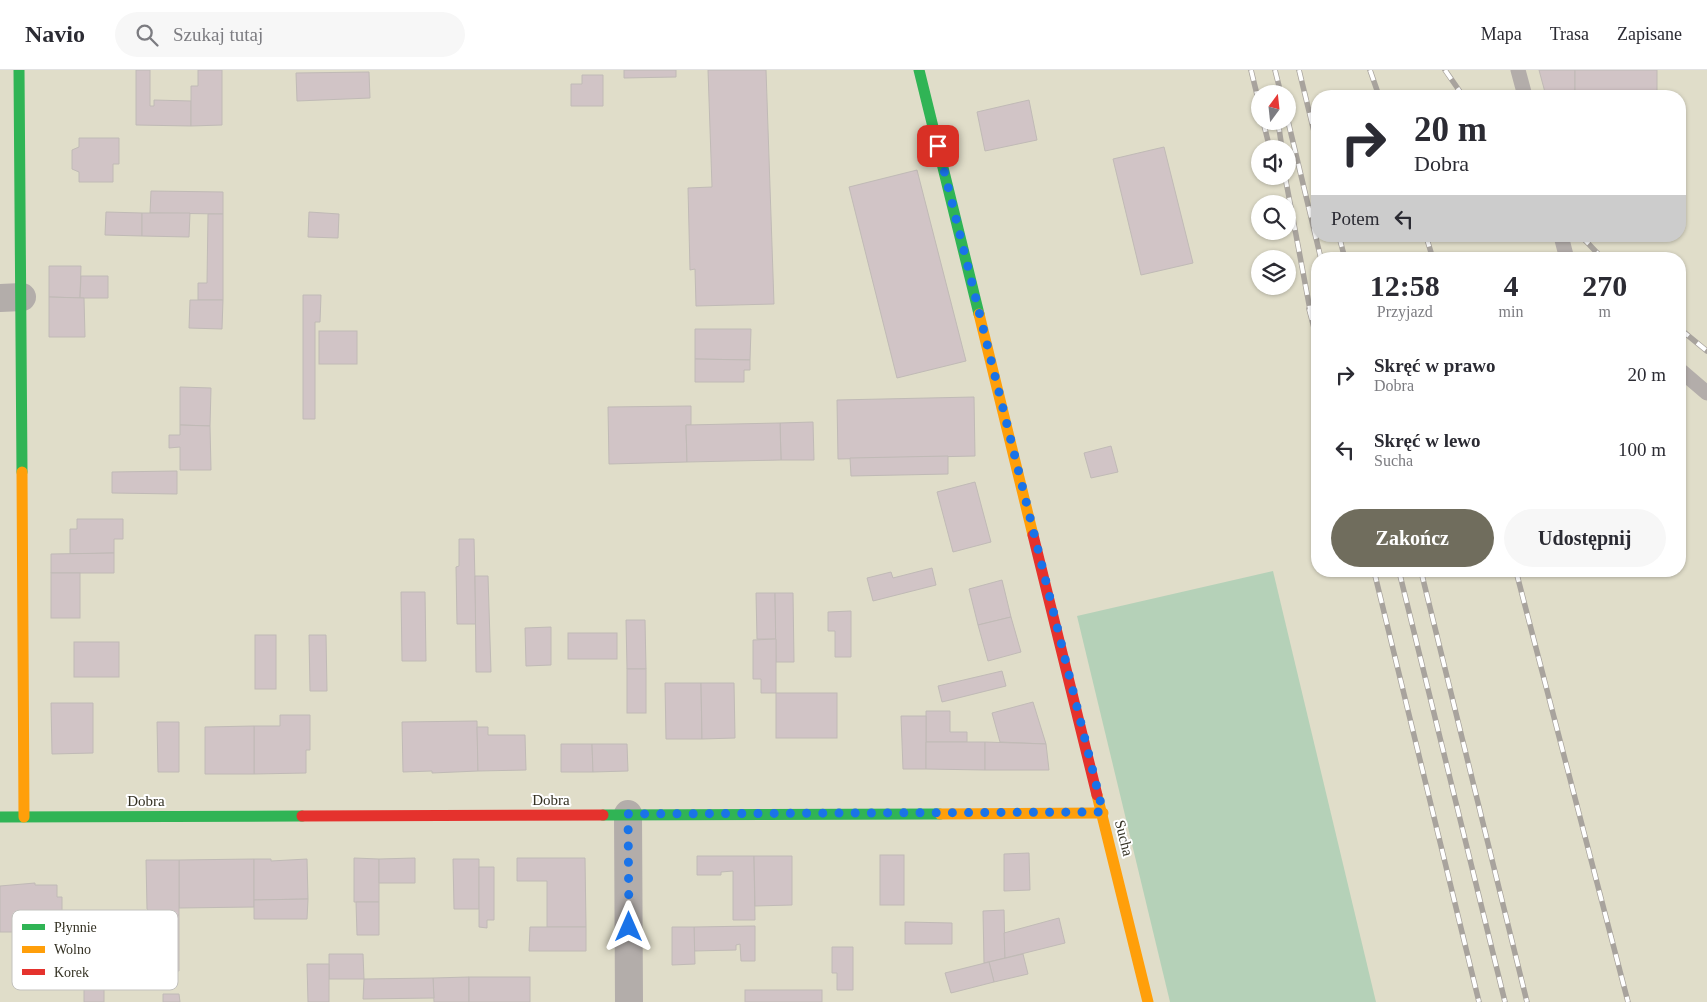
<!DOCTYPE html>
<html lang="pl">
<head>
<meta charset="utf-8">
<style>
	:root { --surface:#fff; --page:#f7f7f7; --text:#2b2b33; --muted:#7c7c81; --line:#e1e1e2; --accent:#706d5d }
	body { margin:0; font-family:Georgia,serif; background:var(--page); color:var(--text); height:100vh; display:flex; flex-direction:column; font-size:19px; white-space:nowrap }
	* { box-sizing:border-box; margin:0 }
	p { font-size:16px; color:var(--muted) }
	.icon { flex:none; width:28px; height:28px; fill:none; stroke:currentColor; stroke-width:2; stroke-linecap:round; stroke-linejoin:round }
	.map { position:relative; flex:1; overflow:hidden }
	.sheet { position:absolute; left:1311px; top:182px; width:375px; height:325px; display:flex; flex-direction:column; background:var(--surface); border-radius:20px; box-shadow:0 1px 4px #0004 }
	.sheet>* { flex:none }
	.top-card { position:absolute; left:1311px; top:20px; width:375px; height:152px; border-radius:20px; box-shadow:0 1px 4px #0004; background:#fff; color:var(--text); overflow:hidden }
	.needle { width:32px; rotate:15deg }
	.fabs { position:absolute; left:1251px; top:15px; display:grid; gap:10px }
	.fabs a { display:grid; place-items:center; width:45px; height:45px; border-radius:50%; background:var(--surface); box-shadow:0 1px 4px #0004; font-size:25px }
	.pin { position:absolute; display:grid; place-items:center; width:42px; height:42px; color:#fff; margin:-21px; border-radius:10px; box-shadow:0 2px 8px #0006 }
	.me { position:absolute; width:55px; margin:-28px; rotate:0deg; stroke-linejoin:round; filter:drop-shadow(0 0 4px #0008) }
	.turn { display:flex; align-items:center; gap:18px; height:105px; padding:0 20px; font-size:22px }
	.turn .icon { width:65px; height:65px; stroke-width:2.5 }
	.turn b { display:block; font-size:35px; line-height:42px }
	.then { display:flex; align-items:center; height:48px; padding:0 20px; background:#0003; gap:10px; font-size:19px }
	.eta { display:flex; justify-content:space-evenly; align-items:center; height:85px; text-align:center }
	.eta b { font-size:30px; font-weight:800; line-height:35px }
	.button { display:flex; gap:10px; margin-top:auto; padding:10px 20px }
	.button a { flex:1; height:58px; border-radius:30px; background:var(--accent); color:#fff; font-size:20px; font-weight:800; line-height:58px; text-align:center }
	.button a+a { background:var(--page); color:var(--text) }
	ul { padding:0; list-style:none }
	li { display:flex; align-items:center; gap:15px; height:75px; padding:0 20px }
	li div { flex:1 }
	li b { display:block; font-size:19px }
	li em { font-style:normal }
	header { display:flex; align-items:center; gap:30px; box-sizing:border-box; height:70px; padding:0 25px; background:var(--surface); border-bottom:1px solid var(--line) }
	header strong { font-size:24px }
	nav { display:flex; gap:28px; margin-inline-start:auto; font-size:18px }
	.search { width:350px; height:45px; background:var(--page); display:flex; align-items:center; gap:12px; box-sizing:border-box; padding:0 18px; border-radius:28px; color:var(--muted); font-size:19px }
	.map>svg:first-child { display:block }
	.green { fill:#b5d1b8 }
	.building { fill:#d1c4c6; stroke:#c0bab6 }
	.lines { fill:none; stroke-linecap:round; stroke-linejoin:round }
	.lane { stroke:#b3adaa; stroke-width:15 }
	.street { stroke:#b3adaa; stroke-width:28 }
	.fast { stroke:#30b455; stroke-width:11 }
	.slow { stroke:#ff9f0a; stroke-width:11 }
	.jam { stroke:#e5322d; stroke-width:11 }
	.rail-casing { stroke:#a8a39d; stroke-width:5.5 }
	.rail { stroke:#fff; stroke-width:4; stroke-dasharray:11; stroke-linecap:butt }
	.route { stroke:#1a73e8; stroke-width:9; stroke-dasharray:0 16.2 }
	.labels { text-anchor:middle; stroke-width:4; stroke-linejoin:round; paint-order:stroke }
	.street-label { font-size:15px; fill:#343123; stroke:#fff }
	.key { fill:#fff; stroke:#c2c1bd; stroke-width:1 }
	.key-label { font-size:14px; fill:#343123 }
</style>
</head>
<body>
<header>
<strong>Navio</strong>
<div class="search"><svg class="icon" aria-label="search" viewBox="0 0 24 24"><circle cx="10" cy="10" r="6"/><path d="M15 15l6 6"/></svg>Szukaj tutaj</div>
<nav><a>Mapa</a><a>Trasa</a><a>Zapisane</a></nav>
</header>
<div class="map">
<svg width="1707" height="932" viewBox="0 0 1707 932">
	<rect width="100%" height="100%" fill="#e0ddc9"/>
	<path class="green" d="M1273 501 1376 932H1170L1077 546Z"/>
	<g class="building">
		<path d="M136 0H150V36H154V30L191 31V56L136 55Z"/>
		<path d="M198 0H222V55L191 56V16H198Z"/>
		<path d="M624 0H676V7L624 8Z"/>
		<path d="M708 0H766L774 234 696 236 695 199 690 200 688 118 712 117Z"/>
		<path d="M1539 0H1575V26H1546Z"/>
		<rect x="1575" y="0" width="82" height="26"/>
		<path d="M369 2 370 28 297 31 296 3Z"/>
		<path d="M582 5H603V36H571V14H582Z"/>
		<path d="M1029 30 1037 70 985 81 977 42Z"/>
		<path d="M79 68H119V94H113V112H79V102L72 99V80L79 77Z"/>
		<path d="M1164 77 1193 193 1141 205 1113 89Z"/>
		<path d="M917 100 966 291 897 308 849 117Z"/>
		<path d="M151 121 223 122V144L150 143Z"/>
		<path d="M106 142 142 143V166L105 165Z"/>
		<path d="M309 142 339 144 338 168 308 167Z"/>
		<path d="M142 143H190L189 167 142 166Z"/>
		<path d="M208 144H223V230H198V213H207Z"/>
		<path d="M49 196H81L80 228 49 227Z"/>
		<path d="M81 206H108V228H80Z"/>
		<path d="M303 225H321L320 252H315V349H303Z"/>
		<path d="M49 227 84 228 85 267H49Z"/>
		<path d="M190 230H223L222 259 189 258Z"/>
		<path d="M695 259H751L750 290 695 289Z"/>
		<rect x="319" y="261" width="38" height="33"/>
		<path d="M695 289 750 290V300H744V312H695Z"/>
		<path d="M180 317 211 318 210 356 180 355Z"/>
		<path d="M974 327 975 386 838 389 837 330Z"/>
		<path d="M691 336V355H686L687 392 609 394 608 337Z"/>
		<path d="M813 352 814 390H781L780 353Z"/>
		<path d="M780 353 781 390 687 392 686 355Z"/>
		<path d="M180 355 210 356 211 400H180V377L169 378V365H180Z"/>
		<path d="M1111 376 1118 402 1091 408 1084 383Z"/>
		<path d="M948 386V404L851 406 850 388Z"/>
		<path d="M177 401V424L112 423V402Z"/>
		<path d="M975 412 991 472 953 482 937 422Z"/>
		<path d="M77 449H123V469H114V483L70 484V459H77Z"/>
		<path d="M459 469H474L476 554H457L456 497 459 496Z"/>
		<path d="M114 483V503H51V484Z"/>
		<path d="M932 498 936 515 873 531 867 508 891 502 893 508Z"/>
		<rect x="51" y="503" width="29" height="45"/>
		<path d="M475 506H488L491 602H476Z"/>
		<path d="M1002 510 1011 547 978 555 969 519Z"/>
		<path d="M401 522H425L426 591H402Z"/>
		<path d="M756 523H775L776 569H757Z"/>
		<path d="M775 523H793L794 592H776Z"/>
		<path d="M851 541V587H835V561H828V542Z"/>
		<path d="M1011 547 1021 582 988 591 978 555Z"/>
		<path d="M626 550H645L646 599H627Z"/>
		<path d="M551 557V595L526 596 525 558Z"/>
		<rect x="568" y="563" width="49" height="26"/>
		<rect x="255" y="565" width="21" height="54"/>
		<path d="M309 565H326L327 621H310Z"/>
		<path d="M776 569V623H761V609H753V570Z"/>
		<rect x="74" y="572" width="45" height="35"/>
		<rect x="627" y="599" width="19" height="44"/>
		<path d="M1002 601 1006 616 942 632 938 616Z"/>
		<path d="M665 613H701L702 669H666Z"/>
		<path d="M701 613H734L735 668 702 669Z"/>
		<rect x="776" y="623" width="61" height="45"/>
		<path d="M1033 632 1046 674 1000 672 992 643Z"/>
		<path d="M51 633H93V683L52 684Z"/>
		<path d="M926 641H950V662H967V672H926Z"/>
		<path d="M280 645H310V680H306V703L254 704V656H280Z"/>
		<path d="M901 646H926V699H903Z"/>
		<path d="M477 651 478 701 432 703V701L403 702 402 652Z"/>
		<path d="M157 652H179V702H158Z"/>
		<path d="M254 656V704H205V657Z"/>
		<path d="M477 657H488V665H525L526 700 478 701Z"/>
		<path d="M926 672H985V700L926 699Z"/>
		<path d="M985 672 1046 674 1049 700H985Z"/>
		<path d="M561 674H592L593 702H561Z"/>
		<path d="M592 674H627L628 701 593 702Z"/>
		<path d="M1029 783 1030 820 1004 821V784Z"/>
		<rect x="880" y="785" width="24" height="50"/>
		<path d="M697 786H754L755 850H733V801L721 802V805H697Z"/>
		<path d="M754 786H792V835L755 836Z"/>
		<path d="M354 788 379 789V832H354Z"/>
		<path d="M415 788V813H379V789Z"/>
		<path d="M517 788H585L586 857H547V811H517Z"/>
		<path d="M254 789V837L179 838V790Z"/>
		<path d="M254 789H271V791L307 789 308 829 254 830Z"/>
		<path d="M453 789H479V839H454Z"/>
		<path d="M146 790H179V845L155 846 147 839Z"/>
		<path d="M479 797H494V850H487V858L479 857Z"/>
		<path d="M35 813V815H57V827H62V841H58V862H0V816Z"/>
		<path d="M308 829 307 849H254V830Z"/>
		<path d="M356 832H379V865H357Z"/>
		<path d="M1004 840 1005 888 984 893 983 841Z"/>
		<path d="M179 845V901H155V846Z"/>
		<path d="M1059 848 1065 873 1005 888 1004 863Z"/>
		<path d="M905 852 952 853V874H905Z"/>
		<path d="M755 856V891H741L740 874 736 875V880L694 881V857Z"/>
		<path d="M530 857H586V881H529Z"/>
		<path d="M672 857H694L695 894 672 895Z"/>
		<path d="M832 877H853V920H837V903H832Z"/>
		<path d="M329 884H363L364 909H329Z"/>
		<path d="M1023 884 1028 904 994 912 989 892Z"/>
		<path d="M989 892 994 912 951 923 945 903Z"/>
		<path d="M307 894H329V932H308Z"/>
		<path d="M469 907V932H434L433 908Z"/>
		<rect x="469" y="907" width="61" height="25"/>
		<path d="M433 908 434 928 363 929 364 909Z"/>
		<path d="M104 918V932H84V919Z"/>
		<rect x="745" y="920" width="77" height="12"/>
		<path d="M163 924H179L180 932H163Z"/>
	</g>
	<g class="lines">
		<g class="lane">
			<path d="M1518 0 1525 26"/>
			<path d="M1561 166 1567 189"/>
			<path d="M1680 300 1707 323"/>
		</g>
		<g class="street">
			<path d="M0 228 22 227"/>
			<path d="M628 744 629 932"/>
		</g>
		<g class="fast">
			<path d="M19 0 22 402"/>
			<path d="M919 0 979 244"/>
			<path d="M603 745 940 744"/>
			<path d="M0 747 302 746"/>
		</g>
		<g class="slow">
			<path d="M979 244 1033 465"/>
			<path d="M22 402 24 747"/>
			<path d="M1097 725 1148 932"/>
			<path d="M940 744 1103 743"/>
		</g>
		<g class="jam">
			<path d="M1033 465 1097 725"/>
			<path d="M302 746 603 745"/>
		</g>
		<defs>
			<g id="rail">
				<path d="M1251 0 1260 37"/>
				<path d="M1275 0 1281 24"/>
				<path d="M1299 0 1318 78"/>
				<path d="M1370 0 1379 26"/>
				<path d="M1445 0 1463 26"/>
				<path d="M1263 51 1270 79"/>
				<path d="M1278 51 1282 79"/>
				<path d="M1288 51 1321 189"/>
				<path d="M1285 106 1311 245"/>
				<path d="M1339 166 1345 189"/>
				<path d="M1426 166 1433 189"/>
				<path d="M1581 166 1603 189"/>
				<path d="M1309 239 1318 273"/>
				<path d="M1680 259 1707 281"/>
				<path d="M1374 501 1479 932"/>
				<path d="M1399 501 1505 932"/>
				<path d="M1421 501 1527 932"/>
				<path d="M1516 501 1628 932"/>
			</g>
		</defs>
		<use href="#rail" class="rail-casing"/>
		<use href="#rail" class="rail"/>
	</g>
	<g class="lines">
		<path class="route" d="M629 857 628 744 1103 742 938 76"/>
	</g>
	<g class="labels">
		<g class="street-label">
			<text x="551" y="735">Dobra</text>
			<text x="146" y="736">Dobra</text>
			<text transform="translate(1124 768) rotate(76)" y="5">Sucha</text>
		</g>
	</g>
	<rect x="12" y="840" width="166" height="80" rx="8" class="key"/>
	<rect x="22" y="854" width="23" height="6" fill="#30b455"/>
	<rect x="22" y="876" width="23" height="7" fill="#ff9f0a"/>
	<rect x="22" y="899" width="23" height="6" fill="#e5322d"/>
	<g class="key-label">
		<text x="54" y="862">Płynnie</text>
		<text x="54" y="884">Wolno</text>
		<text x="54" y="907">Korek</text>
	</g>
</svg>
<div class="fabs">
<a><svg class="needle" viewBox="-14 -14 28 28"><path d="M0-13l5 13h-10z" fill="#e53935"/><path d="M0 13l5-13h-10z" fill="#7c7c81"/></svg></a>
<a><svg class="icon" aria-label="sound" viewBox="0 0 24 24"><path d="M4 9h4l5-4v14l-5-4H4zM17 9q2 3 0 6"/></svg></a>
<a><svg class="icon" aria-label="search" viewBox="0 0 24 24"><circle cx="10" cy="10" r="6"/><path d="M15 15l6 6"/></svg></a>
<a><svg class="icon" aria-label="layers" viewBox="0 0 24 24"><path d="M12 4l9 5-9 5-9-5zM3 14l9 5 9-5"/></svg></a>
</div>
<div class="pin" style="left:938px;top:76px;background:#d93025"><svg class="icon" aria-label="arrive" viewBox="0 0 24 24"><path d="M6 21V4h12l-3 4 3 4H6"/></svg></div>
<svg class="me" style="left:629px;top:857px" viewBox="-20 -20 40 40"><path d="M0-17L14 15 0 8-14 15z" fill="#1a73e8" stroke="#fff" stroke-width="4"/></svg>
<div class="top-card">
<div class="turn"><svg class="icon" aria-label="right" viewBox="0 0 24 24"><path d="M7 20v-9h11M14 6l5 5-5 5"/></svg><div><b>20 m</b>Dobra</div></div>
<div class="then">Potem<svg class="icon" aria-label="left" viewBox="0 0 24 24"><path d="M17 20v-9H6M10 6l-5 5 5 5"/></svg></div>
</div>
<section class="sheet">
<div class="eta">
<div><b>12:58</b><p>Przyjazd</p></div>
<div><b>4</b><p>min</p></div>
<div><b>270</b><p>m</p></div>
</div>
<ul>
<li><svg class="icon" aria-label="right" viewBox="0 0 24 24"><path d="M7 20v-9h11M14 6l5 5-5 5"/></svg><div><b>Skręć w prawo</b><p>Dobra</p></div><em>20 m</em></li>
<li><svg class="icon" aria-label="left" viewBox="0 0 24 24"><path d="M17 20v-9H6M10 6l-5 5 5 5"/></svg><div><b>Skręć w lewo</b><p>Sucha</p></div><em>100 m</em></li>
</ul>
<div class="button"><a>Zakończ</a><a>Udostępnij</a></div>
</section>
</div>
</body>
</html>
